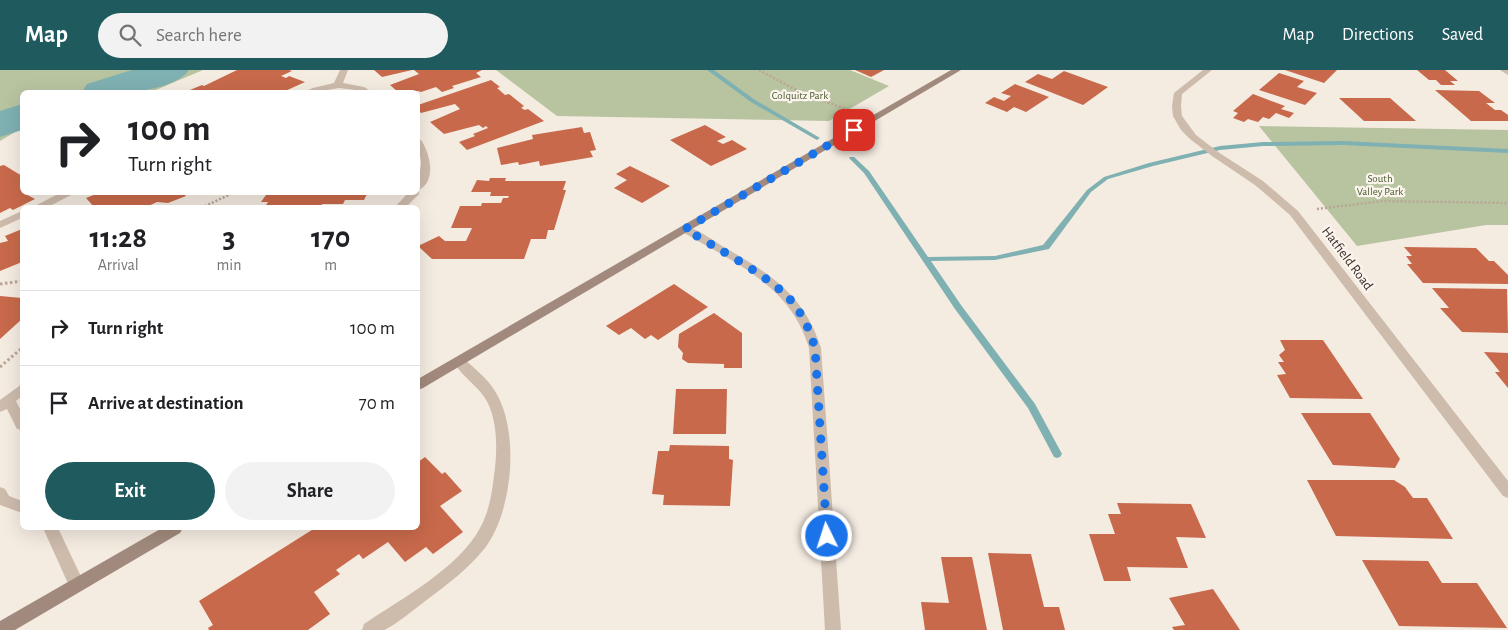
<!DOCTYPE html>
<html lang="en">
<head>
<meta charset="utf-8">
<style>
	:root { --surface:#fff; --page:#f2f2f2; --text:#202124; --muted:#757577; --line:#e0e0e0; --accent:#1f5a5e }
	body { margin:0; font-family:"Alegreya Sans",sans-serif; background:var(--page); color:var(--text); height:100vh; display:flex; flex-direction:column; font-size:19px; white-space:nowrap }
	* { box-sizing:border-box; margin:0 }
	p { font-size:16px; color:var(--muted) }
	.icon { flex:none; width:28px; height:28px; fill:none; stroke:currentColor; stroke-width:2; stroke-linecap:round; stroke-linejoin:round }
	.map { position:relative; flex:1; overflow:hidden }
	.side { position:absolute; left:20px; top:135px; width:400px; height:325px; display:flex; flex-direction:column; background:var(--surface); border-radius:8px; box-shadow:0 5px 20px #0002 }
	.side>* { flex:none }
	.guide { position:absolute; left:20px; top:20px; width:400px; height:105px; border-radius:8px; box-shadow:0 5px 20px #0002; background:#fff; color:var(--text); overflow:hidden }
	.pin { position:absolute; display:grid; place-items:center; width:42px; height:42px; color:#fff; margin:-21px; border-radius:10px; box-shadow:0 2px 8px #0006 }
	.me { position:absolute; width:55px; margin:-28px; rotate:356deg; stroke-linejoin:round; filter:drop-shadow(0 0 4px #0008) }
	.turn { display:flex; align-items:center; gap:18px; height:105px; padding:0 25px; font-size:22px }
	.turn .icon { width:65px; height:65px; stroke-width:2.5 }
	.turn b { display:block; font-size:35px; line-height:42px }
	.eta { display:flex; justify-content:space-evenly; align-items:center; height:85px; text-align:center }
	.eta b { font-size:30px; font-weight:700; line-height:35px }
	.button { display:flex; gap:10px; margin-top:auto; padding:10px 25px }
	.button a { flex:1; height:58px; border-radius:30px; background:var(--accent); color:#fff; font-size:20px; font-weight:700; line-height:58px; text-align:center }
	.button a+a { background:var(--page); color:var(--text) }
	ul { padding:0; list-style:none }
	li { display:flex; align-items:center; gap:15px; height:75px; padding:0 25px; border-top:1px solid var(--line) }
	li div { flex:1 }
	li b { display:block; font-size:19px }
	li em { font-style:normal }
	header { display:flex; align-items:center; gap:30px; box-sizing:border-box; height:70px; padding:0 25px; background:var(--accent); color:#fff }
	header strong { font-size:24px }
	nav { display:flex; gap:28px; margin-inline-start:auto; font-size:18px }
	.search { width:350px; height:45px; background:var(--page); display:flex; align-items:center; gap:12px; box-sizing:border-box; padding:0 18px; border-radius:28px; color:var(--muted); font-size:19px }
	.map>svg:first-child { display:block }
	.green { fill:#b8c4a0 }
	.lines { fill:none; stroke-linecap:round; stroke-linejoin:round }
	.stream { fill:#7fb0b2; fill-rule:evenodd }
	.river { fill:#7fb0b2; fill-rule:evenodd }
	.building { fill:#c8694b }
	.path-far1 { stroke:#b9a596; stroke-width:2.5; stroke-dasharray:2 2; stroke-linecap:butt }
	.path { stroke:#b9a596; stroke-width:3; stroke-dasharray:2.5 2.5; stroke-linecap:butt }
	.lane { fill:#cdbbac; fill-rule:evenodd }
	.street { fill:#cdbbac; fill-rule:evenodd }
	.secondary { fill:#a18a7d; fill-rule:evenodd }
	.route { stroke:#1a73e8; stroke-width:9; stroke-dasharray:0 16.2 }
	.labels { text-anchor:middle; stroke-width:4.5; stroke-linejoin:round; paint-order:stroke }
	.far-park-label { font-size:11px; fill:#4a5a2e; stroke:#fbf5ee }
	.street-label { font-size:14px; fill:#3b302b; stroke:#fbf5ee }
</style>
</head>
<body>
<header>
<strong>Map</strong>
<div class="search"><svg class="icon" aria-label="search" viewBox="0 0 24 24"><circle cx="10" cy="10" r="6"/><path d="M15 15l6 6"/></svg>Search here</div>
<nav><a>Map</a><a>Directions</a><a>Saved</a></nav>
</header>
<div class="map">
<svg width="1508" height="560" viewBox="0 0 1508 560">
	<rect width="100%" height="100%" fill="#f4ebe1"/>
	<g class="green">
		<path d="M0 0H203L151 22H22V58L0 71Z"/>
		<path d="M496 0H850L889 16 829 51 557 46Z"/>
		<path d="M1259 56 1508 60V155H1486L1357 176Z"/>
	</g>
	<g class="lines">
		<g class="stream">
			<path d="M707 0H714L755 30 820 68 817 70 815 69 751 32Z"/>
			<path d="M1343 71 1508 79V83L1343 75 1263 76 1220 80 1153 96 1108 109 1091 122 1049 179 995 190 931 191 961 235 1035 334 1062 384 1060 387 1057 388 1054 387 1028 338 955 239 864 103 849 88 850 87H854L869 101 928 187 995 186 1043 175 1087 120 1104 107 1149 93 1220 76 1263 72Z"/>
		</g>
		<g class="river">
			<path d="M132 0H189C173 23 108 26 82 22L87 14Z"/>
			<path d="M22 34V60L0 67V41Z"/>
		</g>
	</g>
	<g class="building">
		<path d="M237 0H289L292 1 281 6 286 8 289 6 305 12 283 22H185L202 15 204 16Z"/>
		<path d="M374 0H412L382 7Z"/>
		<path d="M414 0H482L476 3 481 7 452 16 454 18 442 22 436 17 421 22 418 21 398 22 390 15 419 4Z"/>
		<path d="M855 0H884L871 7Z"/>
		<path d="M1285 0H1337L1324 13Z"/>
		<path d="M1417 0H1445L1458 11H1450L1455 15H1441L1436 10H1429Z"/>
		<path d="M1064 1 1108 17 1083 35 1025 12 1038 4 1052 9Z"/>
		<path d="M1279 3 1304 11 1297 17 1317 23 1305 35 1259 20Z"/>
		<path d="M491 10 500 17 497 18 505 25 509 24 524 36 521 38 525 40 528 39 544 51 467 80 459 72 475 66 473 64 488 58 486 56 483 58 479 55 444 64 430 52 460 39 455 34 421 43 418 40V35Z"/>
		<path d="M1015 14 1049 27 1026 42 1014 37 1007 42 985 33 994 27 1004 31 1011 26 1001 23Z"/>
		<path d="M1435 20 1479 21 1495 33H1486L1495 40H1501L1508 45V51H1471Z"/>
		<path d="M1253 24 1285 36 1281 39 1294 43 1289 48 1276 43 1269 49 1263 47 1258 52 1248 49 1244 52 1233 48 1238 43 1233 41Z"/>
		<path d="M1339 28H1390L1416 51H1364Z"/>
		<path d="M705 55 726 67 717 71 723 74 732 70 747 79 711 96 670 70Z"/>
		<path d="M582 57 584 63 590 62 596 80 590 81 593 87 540 96 539 91 519 95 518 92 501 95 497 78 533 69 532 65Z"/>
		<path d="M4 95 22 106V122L35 129 13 140 10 138 0 143V96Z"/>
		<path d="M630 96 670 116 642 133 614 118 627 110 616 104Z"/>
		<path d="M490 108H506L505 111H566L563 120H566L554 160H548L546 169H531L524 189H432L418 176 439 166 445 171H466L472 158H451L460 136H481L482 133H501L503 128H508L509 126H490L491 122H471L477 110 489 111Z"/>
		<path d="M101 122H182L186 126 168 133 157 132 144 138H95L86 128Z"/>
		<path d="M268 122H368L364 130H345L343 134H322L320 138H264L268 132H261Z"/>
		<path d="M22 156V192L0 201V173L8 171 5 166 22 159 20 157Z"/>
		<path d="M1404 177 1476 178 1489 191H1494L1508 205V214L1423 213 1407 194H1412L1406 186H1412Z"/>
		<path d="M674 214 708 237 658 270 651 265 645 269 631 258 619 265 606 256Z"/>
		<path d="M1432 218 1507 219 1508 263 1462 262 1440 238H1449Z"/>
		<path d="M0 226 22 228V249L0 269Z"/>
		<path d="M714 243 742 263V298H724V294L688 293 682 289 683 283 678 277 679 264Z"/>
		<path d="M1280 270H1323L1363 329 1290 328 1277 305 1286 304 1278 292H1284L1279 285 1285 280Z"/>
		<path d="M1484 282 1508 283V318L1495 302H1500Z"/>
		<path d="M676 319H727L726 364H673Z"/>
		<path d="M1301 343H1370L1400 389 1395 398 1333 395Z"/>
		<path d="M670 375 729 376V389L733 390 730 436 663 435 664 425 652 424 658 381H669Z"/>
		<path d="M425 387 442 404 445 402 462 421 440 436 463 462 433 484 426 477 405 492 388 472 363 489 359 484 336 500 340 504 314 522 330 544 308 560H209L208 558 213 555 199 531 315 458H418V392Z"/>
		<path d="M1307 410H1394L1405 417 1413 428H1427L1453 469 1336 466Z"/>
		<path d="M1117 433 1191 434 1206 468 1176 467 1188 498 1127 497 1131 511H1104L1089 464H1115L1108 444H1121Z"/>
		<path d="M988 483 1031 484 1044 537H1059L1065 560H1003Z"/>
		<path d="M941 487H972L987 560H925L921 532 949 533Z"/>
		<path d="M1362 490 1428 491 1442 513H1477L1507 558 1399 556Z"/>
		<path d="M1213 519 1240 560H1174L1172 557 1185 555 1169 528Z"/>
	</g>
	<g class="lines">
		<g class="path-far1">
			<path d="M759 0 798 21 848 40"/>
			<path d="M201 138 235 122"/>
			<path d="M1317 139 1383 131 1508 133"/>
		</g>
		<g class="path">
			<path d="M0 214 22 211"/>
			<path d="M0 297 22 278"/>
		</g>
		<g class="lane">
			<path d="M340 0H348L343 13 364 17 372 22 339 18 315 22H304L313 18 334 13Z"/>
			<path d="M418 69 421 70C430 83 437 111 419 120V124L405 138H394L409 122H418C418 112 420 103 421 94 421 85 417 77 418 69Z"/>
			<path d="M62 122H77L46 138H31Z"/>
			<path d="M22 141V148L0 158V151Z"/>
			<path d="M459 286 463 288C474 298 487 308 495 321 520 361 513 441 485 478 469 498 448 514 428 529 417 537 396 555 384 560 378 560 368 560 362 560L364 554C401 529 459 498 480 458 489 442 492 423 494 406 497 385 498 359 490 338 483 318 463 309 453 291L455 288Z"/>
			<path d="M22 314V326L16 331 22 343V360L17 359 7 339 0 342V330Z"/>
			<path d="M0 417 5 419 9 426 22 431V443L0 435Z"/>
			<path d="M43 458H58L85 515 83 520 77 522 71 520Z"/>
		</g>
		<g class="street">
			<path d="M1203 0H1212L1182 24 1181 36 1182 46 1196 65 1218 82 1263 111 1298 141 1508 411V428L1503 426 1290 145 1255 115 1212 86 1190 69 1181 60 1173 46 1172 36 1174 23Z"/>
			<path d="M1500 0H1508V5Z"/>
			<path d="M685 156C698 159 711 169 722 176 769 203 804 224 821 278L841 560H825L809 278C790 214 734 193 681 161L680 159 681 157Z"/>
		</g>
		<g class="secondary">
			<path d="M951 0H961L423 318 418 320V309Z"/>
			<path d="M162 458H183L180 463 15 560H0V551Z"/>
		</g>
	</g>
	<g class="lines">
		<path class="route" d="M827 466 815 278C810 261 804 247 793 233 775 209 713 176 685 159L854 60"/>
	</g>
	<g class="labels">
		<g class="far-park-label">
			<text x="800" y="29">Colquitz Park</text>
			<text x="1380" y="112">South<tspan x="1380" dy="13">Valley Park</tspan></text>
		</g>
		<g class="street-label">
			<text transform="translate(1348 188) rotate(53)" y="5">Hatfield Road</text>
		</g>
	</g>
</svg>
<div class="pin" style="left:854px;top:60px;background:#d93025"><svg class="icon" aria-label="arrive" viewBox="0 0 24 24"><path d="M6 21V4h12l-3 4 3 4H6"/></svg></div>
<svg class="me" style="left:827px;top:466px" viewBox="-20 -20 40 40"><circle r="17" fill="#1a73e8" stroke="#fff" stroke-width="3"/><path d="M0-11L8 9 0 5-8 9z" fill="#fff"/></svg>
<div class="guide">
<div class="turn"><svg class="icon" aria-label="right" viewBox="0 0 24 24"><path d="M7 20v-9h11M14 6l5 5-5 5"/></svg><div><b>100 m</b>Turn right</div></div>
</div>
<section class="side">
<div class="eta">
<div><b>11:28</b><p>Arrival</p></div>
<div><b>3</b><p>min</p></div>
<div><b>170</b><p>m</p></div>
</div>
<ul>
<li><svg class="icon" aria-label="right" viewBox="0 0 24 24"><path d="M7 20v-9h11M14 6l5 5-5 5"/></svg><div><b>Turn right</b></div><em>100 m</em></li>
<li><svg class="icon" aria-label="arrive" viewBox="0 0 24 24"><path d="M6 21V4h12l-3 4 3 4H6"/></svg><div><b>Arrive at destination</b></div><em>70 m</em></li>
</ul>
<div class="button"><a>Exit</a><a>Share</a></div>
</section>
</div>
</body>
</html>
